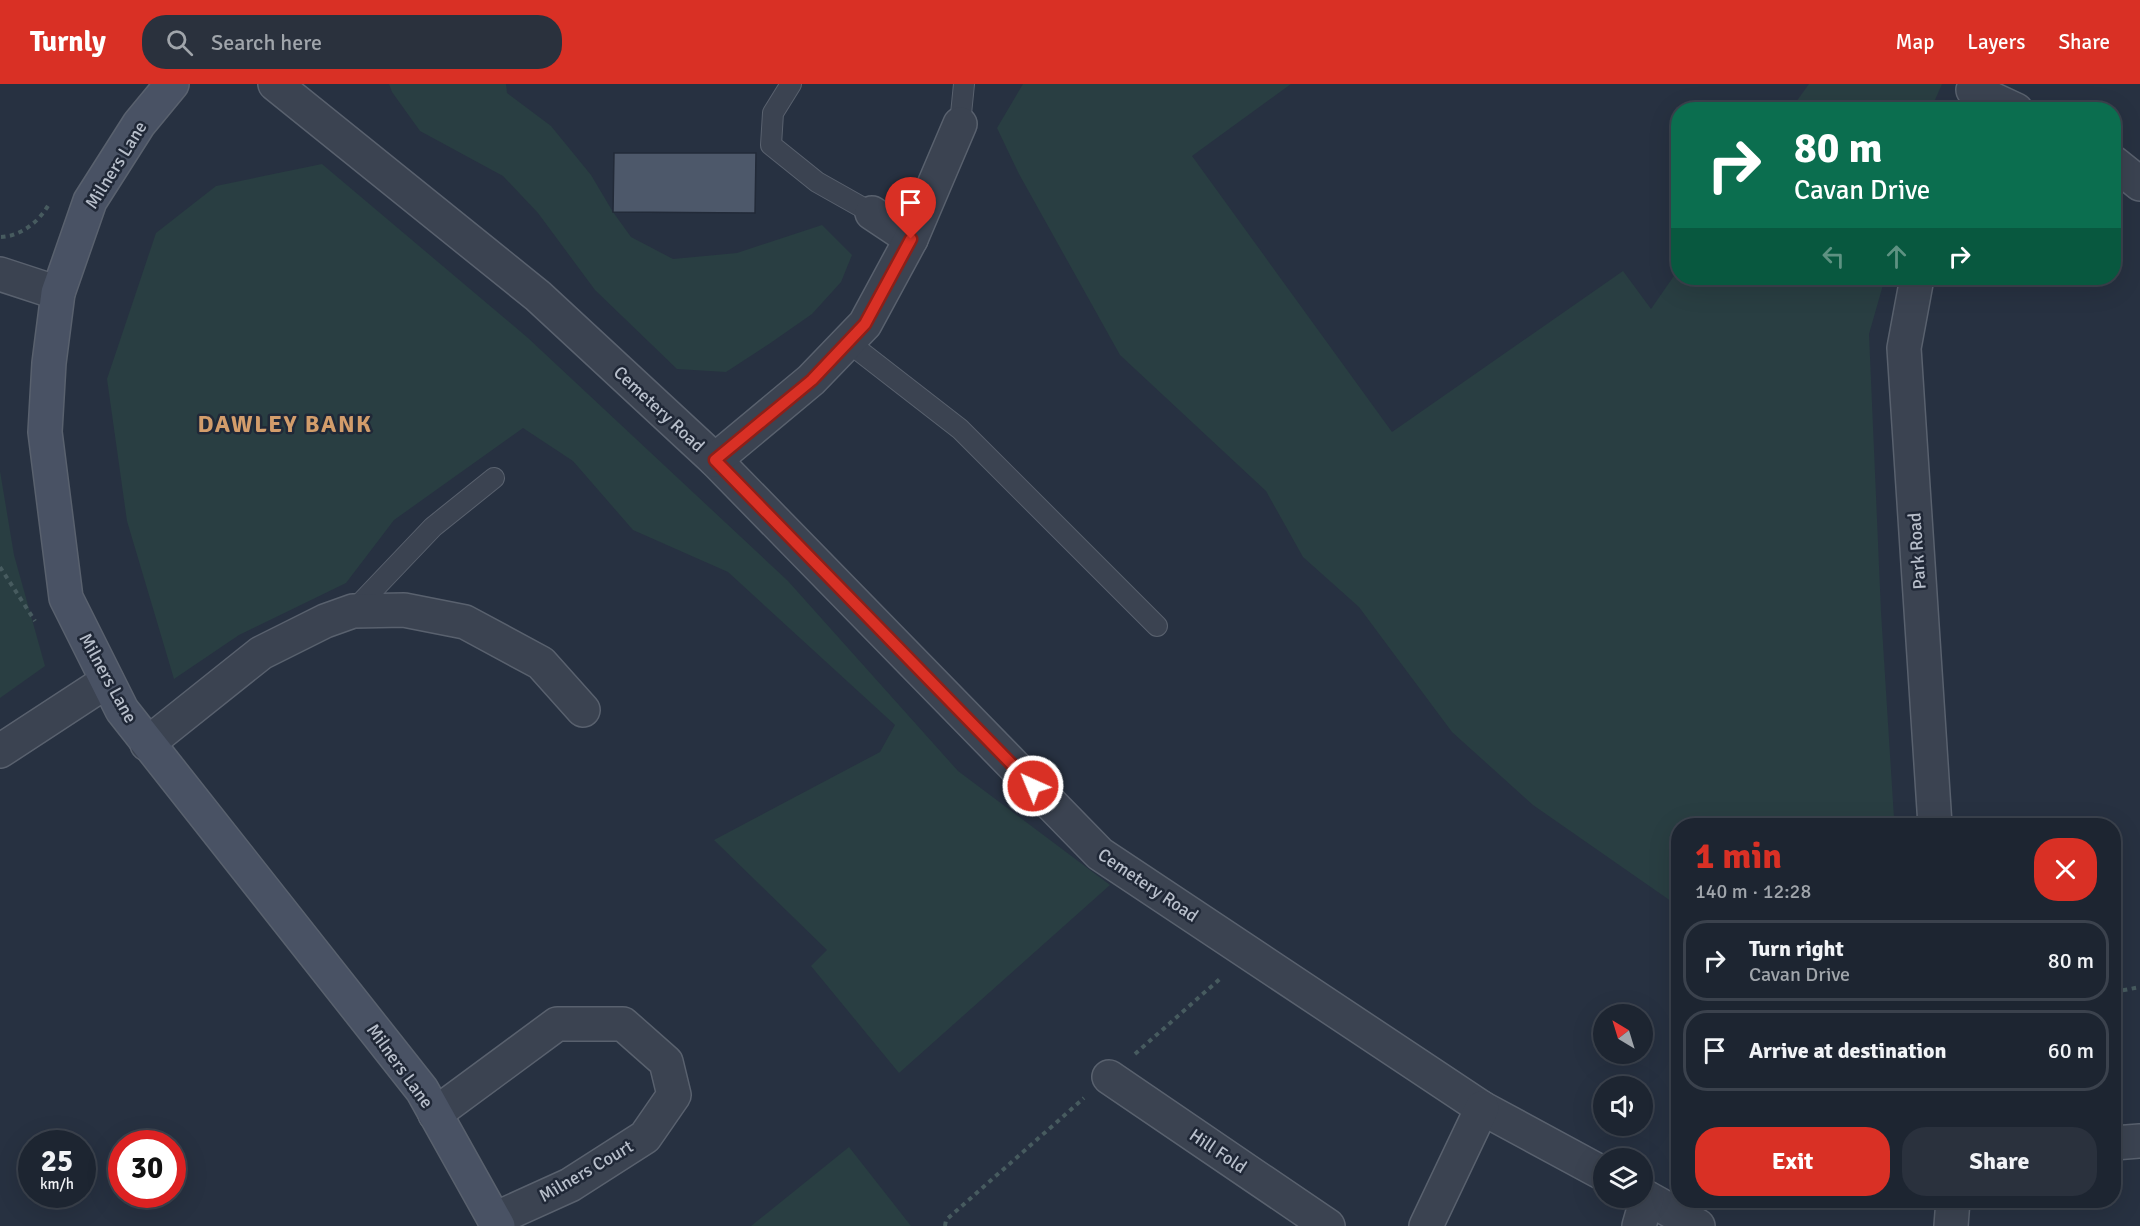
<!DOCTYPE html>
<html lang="en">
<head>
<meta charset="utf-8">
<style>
	:root { --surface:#1d2531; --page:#2a313d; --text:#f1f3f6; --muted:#a0a5ab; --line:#3b424d; --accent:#d93025 }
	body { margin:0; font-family:Signika,sans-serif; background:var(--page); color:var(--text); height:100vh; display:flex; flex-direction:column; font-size:22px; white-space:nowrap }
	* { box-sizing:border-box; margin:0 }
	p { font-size:20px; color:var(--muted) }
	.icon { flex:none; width:33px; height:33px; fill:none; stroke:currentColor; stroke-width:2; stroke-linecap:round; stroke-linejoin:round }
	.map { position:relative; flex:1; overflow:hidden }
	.side { position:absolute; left:1671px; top:734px; width:450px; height:390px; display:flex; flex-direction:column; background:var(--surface); border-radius:24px; box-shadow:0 6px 24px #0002,0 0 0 2px var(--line) }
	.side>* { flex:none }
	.guide { position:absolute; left:1671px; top:18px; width:450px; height:183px; border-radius:24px; box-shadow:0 6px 24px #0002,0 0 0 2px var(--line); background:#0b6e4f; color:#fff; overflow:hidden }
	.needle { width:39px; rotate:322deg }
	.controls { position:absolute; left:1593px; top:920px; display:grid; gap:12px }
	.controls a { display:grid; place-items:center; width:60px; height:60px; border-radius:50%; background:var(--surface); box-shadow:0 6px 24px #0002,0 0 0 2px var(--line); font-size:30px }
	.speed { position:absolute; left:18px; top:1046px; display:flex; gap:12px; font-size:30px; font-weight:700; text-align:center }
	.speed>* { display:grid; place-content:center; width:78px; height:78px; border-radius:50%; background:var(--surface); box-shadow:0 6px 24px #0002,0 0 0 2px var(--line); line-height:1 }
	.speed small { font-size:15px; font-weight:400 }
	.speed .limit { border:9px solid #d22; background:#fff; color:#111 }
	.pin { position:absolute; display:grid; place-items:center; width:51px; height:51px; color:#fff; margin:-62px -26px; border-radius:50% 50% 50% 0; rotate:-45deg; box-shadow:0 0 6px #0007 }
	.pin .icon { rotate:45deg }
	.me { position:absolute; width:66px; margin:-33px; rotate:316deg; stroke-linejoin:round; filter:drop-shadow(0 0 4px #0008) }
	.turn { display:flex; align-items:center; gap:21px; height:126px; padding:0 24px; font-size:27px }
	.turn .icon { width:78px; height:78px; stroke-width:2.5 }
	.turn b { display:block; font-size:42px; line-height:51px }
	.lanes { display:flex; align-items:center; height:57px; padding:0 24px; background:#0003; justify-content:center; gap:30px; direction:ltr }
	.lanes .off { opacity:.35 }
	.round { display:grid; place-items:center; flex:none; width:63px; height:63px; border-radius:24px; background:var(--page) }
	.overview { display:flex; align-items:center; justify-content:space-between; height:102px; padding:0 24px }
	h1 { font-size:36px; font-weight:700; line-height:45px; color:var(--accent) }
	.action { display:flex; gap:12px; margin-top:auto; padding:12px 24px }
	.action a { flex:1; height:69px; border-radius:24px; background:var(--accent); color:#fff; font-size:24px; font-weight:700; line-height:69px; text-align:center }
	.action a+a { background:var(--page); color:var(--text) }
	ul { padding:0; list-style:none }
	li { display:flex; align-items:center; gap:18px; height:81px; margin:0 12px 9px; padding:0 12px; border:3px solid var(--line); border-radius:24px }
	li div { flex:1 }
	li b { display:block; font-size:22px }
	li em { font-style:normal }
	header { display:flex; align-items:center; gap:36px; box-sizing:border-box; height:84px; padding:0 30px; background:var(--accent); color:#fff }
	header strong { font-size:28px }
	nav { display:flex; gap:33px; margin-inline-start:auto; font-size:21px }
	.search { width:420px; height:54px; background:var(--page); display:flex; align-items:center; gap:15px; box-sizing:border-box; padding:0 21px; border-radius:24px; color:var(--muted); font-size:22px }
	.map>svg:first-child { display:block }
	.green { fill:#293e42 }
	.building { fill:#4d586a; stroke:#222a38; stroke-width:1.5 }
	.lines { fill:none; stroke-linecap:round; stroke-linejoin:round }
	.lane-casing { stroke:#59616e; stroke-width:22 }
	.street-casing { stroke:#59616e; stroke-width:36 }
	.secondary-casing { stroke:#59616e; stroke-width:36 }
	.path { stroke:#475b5f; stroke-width:4; stroke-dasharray:4.5 4.5; stroke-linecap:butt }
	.lane { stroke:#3b4351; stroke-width:20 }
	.street { stroke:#3b4351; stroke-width:33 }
	.secondary { stroke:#495264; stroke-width:33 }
	.route-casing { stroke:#8d1f18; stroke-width:15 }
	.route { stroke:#d93025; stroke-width:10 }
	.labels { text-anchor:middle; stroke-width:5; stroke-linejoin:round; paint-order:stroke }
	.street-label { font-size:18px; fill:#b8bfcb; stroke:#202837 }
	.district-label { font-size:24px; font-weight:bold; letter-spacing:1.5px; fill:#d39d6b; stroke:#202837 }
</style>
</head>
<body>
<header>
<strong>Turnly</strong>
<div class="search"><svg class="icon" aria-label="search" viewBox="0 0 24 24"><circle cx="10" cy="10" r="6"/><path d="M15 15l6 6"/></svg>Search here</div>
<nav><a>Map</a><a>Layers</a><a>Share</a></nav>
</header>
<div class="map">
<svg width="2140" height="1142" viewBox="0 0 2140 1142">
	<rect width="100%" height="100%" fill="#273141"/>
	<g class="green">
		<path d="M389 0H506L507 9 551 42 591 91 613 128 631 153 673 175 737 169 822 141 852 171 841 198 812 230 769 260 726 288 677 285 595 206 538 129 503 92 420 47 392 8Z"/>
		<path d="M1023 0H1291L1192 72 1392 348 1623 187 1651 225 1678 186V194H1885L1869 250 1881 528 1894 734 1834 741H1678V822L1533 721 1452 648 1359 523 1303 473 1266 407 1120 271 1019 90 997 44Z"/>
		<path d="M1809 0H1942L1931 25H1791Z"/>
		<path d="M322 80 528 254 788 497 958 687 1110 801 899 989 811 882 827 866 714 756 880 668 895 641 728 488 633 446 573 377 523 344 394 436 346 499 239 551 174 595 127 437 107 295 156 149 216 102Z"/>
		<path d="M0 387 14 471 45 582 0 614Z"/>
		<path d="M849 1063 911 1142H751Z"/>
	</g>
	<path class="building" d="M614 69H756L755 129 613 128Z"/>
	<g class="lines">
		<defs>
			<g id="lane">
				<path d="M791 0 773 29 771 61 817 98 872 129"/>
				<path d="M960 40 964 0"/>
				<path d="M848 258 960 345 1157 542"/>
				<path d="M353 527 433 443 494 394"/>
			</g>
			<g id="street">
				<path d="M275 0 538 212 715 376 1100 770 1482 1024 1604 1090"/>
				<path d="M1973 6 2016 26"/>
				<path d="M2114 79 2140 100"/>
				<path d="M872 129 911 155"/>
				<path d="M0 190 58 209"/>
				<path d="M1917 194 1904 264 1935 741"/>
				<path d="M715 376 811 296 865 240 911 155 960 40"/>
				<path d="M147 660 261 569 325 537 353 527 404 526 465 538 541 579 583 626"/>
				<path d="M0 667 107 597"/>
				<path d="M1109 993 1328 1142"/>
				<path d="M435 1030 557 940H623L666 978 674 1011 645 1053 570 1101 495 1135"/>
				<path d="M2114 1059 2140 1057"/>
				<path d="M1642 1111 1698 1142"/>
				<path d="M1426 1142 1482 1024"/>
				<path d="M1639 1142 1647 1114"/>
				<path d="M1951 1142 1953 1116"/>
			</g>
			<path id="secondary" d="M172 0 139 40 90 117 58 209 49 279 45 348 66 514 122 626 422 1006 498 1142"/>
		</defs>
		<use href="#lane" class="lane-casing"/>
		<use href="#street" class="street-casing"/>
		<use href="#secondary" class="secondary-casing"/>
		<g class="path">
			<path d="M1 153C21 152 39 138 49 120"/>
			<path d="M0 483 35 537"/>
			<path d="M2114 908 2140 903"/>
			<path d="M1135 970 1222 893"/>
			<path d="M945 1142 946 1136 1084 1014"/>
		</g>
		<use href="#lane" class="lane"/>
		<use href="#street" class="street"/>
		<use href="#secondary" class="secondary"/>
	</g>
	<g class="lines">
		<defs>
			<path id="route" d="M911 155 865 240 812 296 715 376 1033 702"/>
		</defs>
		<use href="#route" class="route-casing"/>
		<use href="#route" class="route"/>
	</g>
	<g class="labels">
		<g class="street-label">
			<text transform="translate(116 81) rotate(-58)" y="6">Milners Lane</text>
			<text transform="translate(659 325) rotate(43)" y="6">Cemetery Road</text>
			<text transform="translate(1917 467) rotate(-94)" y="6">Park Road</text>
			<text transform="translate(108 594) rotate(61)" y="6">Milners Lane</text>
			<text transform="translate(1148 801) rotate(34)" y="6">Cemetery Road</text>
			<text transform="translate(400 982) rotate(54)" y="6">Milners Lane</text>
			<text transform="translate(1218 1067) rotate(34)" y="6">Hill Fold</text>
			<text transform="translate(586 1087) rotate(-30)" y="6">Milners Court</text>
		</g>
		<g class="district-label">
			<text x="285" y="348">DAWLEY BANK</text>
		</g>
	</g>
</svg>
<div class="controls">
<a><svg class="needle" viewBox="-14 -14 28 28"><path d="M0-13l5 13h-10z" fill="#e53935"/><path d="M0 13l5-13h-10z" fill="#a0a5ab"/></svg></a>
<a><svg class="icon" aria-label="sound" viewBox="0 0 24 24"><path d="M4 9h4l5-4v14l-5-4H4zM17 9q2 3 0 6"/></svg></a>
<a><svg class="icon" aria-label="layers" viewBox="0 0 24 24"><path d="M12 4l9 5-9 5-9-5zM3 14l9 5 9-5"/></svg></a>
</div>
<div class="speed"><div>25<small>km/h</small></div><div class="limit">30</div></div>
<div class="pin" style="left:911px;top:155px;background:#d93025"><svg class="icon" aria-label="arrive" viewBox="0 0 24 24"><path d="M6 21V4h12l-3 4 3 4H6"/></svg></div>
<svg class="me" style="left:1033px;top:702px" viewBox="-20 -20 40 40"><circle r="17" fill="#d93025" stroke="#fff" stroke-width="3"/><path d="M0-11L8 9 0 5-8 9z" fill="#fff"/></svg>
<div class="guide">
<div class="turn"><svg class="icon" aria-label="right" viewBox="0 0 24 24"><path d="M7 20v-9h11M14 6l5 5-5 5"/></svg><div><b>80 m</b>Cavan Drive</div></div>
<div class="lanes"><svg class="icon off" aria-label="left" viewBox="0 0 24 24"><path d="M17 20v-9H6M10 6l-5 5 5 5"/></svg><svg class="icon off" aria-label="ahead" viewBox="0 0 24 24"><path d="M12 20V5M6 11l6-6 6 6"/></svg><svg class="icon" aria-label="right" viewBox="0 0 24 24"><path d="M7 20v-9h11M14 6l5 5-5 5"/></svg></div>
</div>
<section class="side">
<div class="overview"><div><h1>1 min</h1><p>140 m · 12:28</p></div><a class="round" style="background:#d93025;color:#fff"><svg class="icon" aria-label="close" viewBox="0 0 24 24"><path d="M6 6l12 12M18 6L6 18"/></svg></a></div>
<ul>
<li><svg class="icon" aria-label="right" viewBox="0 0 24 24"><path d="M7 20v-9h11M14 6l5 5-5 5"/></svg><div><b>Turn right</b><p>Cavan Drive</p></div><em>80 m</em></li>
<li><svg class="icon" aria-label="arrive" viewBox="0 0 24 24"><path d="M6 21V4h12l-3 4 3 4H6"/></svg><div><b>Arrive at destination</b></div><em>60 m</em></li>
</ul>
<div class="action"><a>Exit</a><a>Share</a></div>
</section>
</div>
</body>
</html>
